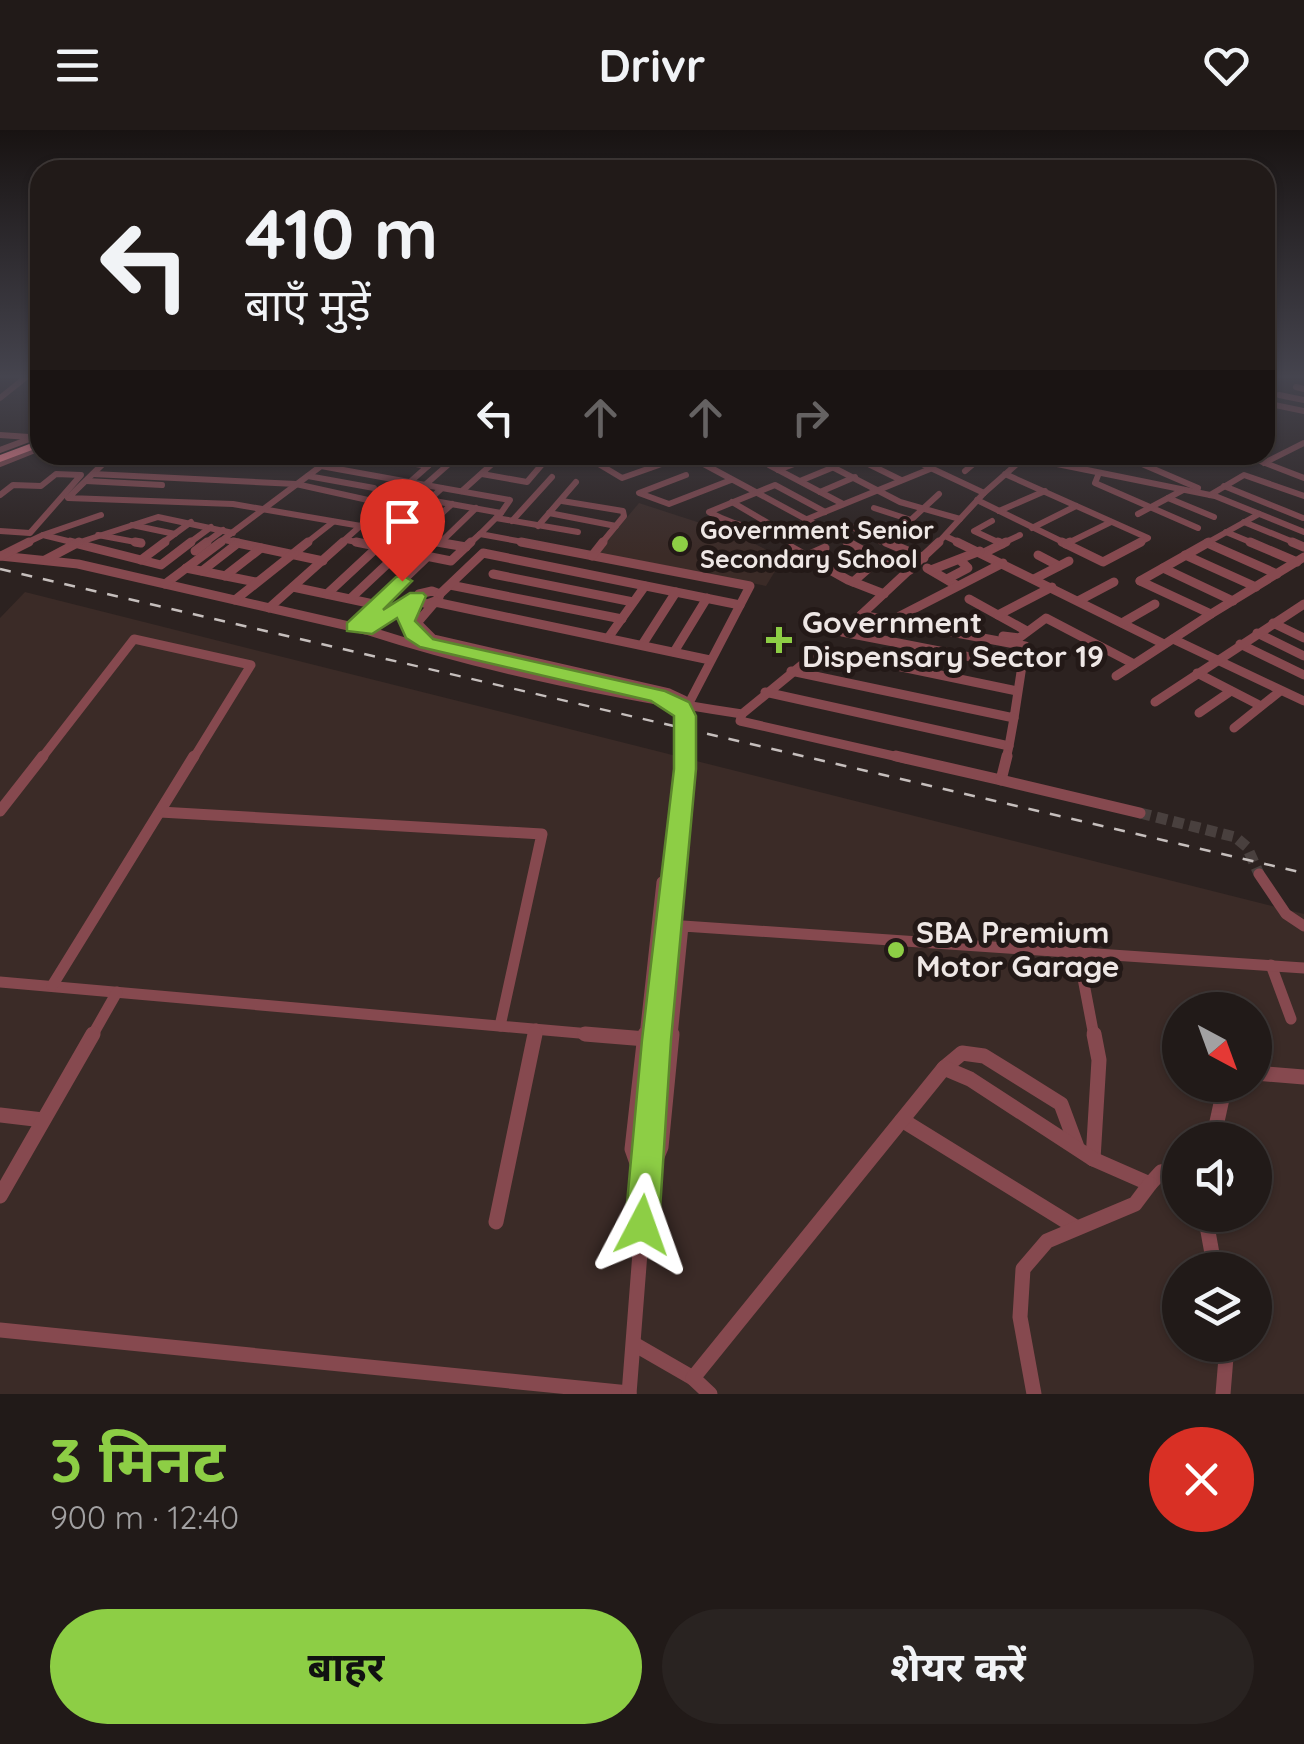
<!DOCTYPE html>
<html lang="hi">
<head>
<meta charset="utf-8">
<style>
	:root { --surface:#211a18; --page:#292321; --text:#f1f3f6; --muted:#a2a1a2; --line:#3e3837; --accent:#8dce45 }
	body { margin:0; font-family:Quicksand,"Noto Sans Devanagari",sans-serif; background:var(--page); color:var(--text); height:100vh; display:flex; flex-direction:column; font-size:38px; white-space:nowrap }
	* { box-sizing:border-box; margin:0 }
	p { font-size:32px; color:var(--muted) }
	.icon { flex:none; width:55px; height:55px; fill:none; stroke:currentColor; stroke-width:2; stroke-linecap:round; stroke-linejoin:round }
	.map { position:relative; height:1264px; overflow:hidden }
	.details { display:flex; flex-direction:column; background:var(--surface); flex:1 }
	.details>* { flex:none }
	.banner { position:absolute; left:30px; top:30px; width:1245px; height:305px; border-radius:30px; box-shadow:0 2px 8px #0004,0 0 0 2px var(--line); background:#211a18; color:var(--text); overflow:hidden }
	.needle { width:65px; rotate:139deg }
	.buttons { position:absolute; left:1162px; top:862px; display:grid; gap:20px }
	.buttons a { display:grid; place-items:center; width:110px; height:110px; border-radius:50%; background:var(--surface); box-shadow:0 2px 8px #0004,0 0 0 2px var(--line); font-size:50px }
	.pin { position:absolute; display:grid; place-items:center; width:85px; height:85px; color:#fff; margin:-102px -42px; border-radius:50% 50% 50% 0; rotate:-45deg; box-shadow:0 0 10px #0007 }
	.pin .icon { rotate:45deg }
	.me { position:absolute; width:110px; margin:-55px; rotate:4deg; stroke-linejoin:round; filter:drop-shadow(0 0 8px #0008) }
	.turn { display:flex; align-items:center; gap:35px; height:210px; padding:0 50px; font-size:45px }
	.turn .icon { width:130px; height:130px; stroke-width:2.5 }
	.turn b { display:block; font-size:70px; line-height:85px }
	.lanes { display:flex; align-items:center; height:95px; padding:0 50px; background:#0003; justify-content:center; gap:50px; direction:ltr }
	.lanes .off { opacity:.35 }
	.round { display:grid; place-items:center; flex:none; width:105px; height:105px; border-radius:52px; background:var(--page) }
	.overview { display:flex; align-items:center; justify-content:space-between; height:170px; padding:0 50px }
	h1 { font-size:60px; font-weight:700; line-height:75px; color:var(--accent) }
	.cta { display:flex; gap:20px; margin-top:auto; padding:20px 50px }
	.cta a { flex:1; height:115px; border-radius:60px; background:var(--accent); color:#111; font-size:40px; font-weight:700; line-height:115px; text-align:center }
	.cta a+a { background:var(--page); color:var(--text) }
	header { display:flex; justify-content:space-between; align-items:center; height:130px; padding:0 50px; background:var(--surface); font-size:45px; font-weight:700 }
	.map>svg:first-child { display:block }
	.built { fill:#3b2b27; fill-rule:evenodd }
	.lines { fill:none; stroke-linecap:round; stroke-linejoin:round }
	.minor-tunnel { stroke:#49403e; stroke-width:11; stroke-dasharray:11 6; stroke-linecap:butt }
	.minor-far3 { stroke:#86494f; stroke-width:6 }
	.minor-far2 { stroke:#86494f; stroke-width:9 }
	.minor-far1 { stroke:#86494f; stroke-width:11 }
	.minor { stroke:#86494f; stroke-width:15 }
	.highway { fill:#fb828f; fill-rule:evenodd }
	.rail { stroke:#c6bfbd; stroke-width:2.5; stroke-dasharray:11 11; stroke-linecap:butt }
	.minor-bridge-far1 { stroke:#86494f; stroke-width:9 }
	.minor-bridge { stroke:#86494f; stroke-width:11 }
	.route { fill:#8dce45; stroke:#5c862d; stroke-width:2.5 }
	.poi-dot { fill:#8dce45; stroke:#231917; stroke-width:4 }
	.labels { text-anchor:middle; stroke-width:10; stroke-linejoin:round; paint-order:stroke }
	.far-poi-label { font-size:25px; font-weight:bold; fill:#eee7e5; stroke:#231917; text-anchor:start }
	.poi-label { font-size:30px; font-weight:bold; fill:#eee7e5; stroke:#231917; text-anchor:start }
</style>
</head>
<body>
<header><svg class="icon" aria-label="menu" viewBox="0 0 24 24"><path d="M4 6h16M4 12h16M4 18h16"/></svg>Drivr<svg class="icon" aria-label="heart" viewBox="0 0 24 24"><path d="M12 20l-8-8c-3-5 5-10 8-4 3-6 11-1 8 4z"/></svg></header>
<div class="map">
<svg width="1304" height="1264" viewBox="0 0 1304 1264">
	<rect width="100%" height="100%" fill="#2c2220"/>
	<g class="built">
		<path d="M639 373 737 405 783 428 766 456 597 423Z"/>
		<path d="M25 462 1304 784V1264H0V488ZM1180 880H1255V955H1180ZM1180 1010H1255V1085H1180ZM1180 1140H1255V1215H1180Z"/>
	</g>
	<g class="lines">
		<path class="minor-tunnel" d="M1140 683 1235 707 1247 717 1259 744"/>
		<g class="minor-far3">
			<path d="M1296 257 1304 259"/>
			<path d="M1279 265 1304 270"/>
			<path d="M0 268 25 248"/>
			<path d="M1265 273 1304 281"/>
			<path d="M0 305 29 307"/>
			<path d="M0 320 40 305"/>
			<path d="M112 325 68 368 233 374 361 396"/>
			<path d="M135 325 180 327"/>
			<path d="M202 325 255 327"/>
			<path d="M631 325 651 337"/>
			<path d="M687 325 852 414"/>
			<path d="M850 325 901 350"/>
			<path d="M903 325 984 363"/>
			<path d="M1013 325 1215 366 1304 402"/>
			<path d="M1121 325 1198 358"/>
			<path d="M1247 326 1304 348"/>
			<path d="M813 327 900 372 960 389"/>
			<path d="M744 328 751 325"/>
			<path d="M592 330 622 348 687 325"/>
			<path d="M1264 333 1304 313"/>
			<path d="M0 334 40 318"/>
			<path d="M769 335 843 374"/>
			<path d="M428 336 441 325"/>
			<path d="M778 340 818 325"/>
			<path d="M965 341 984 325"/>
			<path d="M1099 343 1095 353 1198 398"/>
			<path d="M93 344 296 354 386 374"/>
			<path d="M482 344 527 352 550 325"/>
			<path d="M1005 344 1148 408 1136 414"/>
			<path d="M686 345 639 363 669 374 731 350"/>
			<path d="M308 346 374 358"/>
			<path d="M86 351 162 355"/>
			<path d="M800 351 834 337"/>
			<path d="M425 355 459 325"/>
			<path d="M1224 356 1303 388"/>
			<path d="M442 358 510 370 501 383"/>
			<path d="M462 361 502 325"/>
			<path d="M820 362 855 347"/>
			<path d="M0 365 13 355 41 356 56 344 81 345 30 403 0 401"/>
			<path d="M1210 365 1244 345 1304 366"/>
			<path d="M1168 368 1214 387"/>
			<path d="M977 370 1067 414"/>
			<path d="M562 371 623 381 624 386 601 414"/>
			<path d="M732 372 780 400"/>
			<path d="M874 378 911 390"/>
			<path d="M999 381 1045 361"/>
			<path d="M549 383 616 396"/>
			<path d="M1138 384 1183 360"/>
			<path d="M496 388 578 402"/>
			<path d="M805 390 930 339"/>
			<path d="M512 391 552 347"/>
			<path d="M992 391 974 401 1002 414"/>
			<path d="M808 392C773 405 742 400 709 382L775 355 825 382"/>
			<path d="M1244 392 1298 414"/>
			<path d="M842 393 892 414"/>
			<path d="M132 395 175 404"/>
			<path d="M538 396 576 352"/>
			<path d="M1032 398 1076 376"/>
			<path d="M1226 402 1255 414"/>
			<path d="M392 404 451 414"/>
			<path d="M43 405 101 385"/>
			<path d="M98 405 141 413"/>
			<path d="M945 406 962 414"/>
			<path d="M415 408 452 374"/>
			<path d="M224 410 245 414"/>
			<path d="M346 410 368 414"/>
			<path d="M880 411 900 400 939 364"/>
			<path d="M440 413 476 378"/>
			<path d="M24 414 43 405 80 414"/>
			<path d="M74 414 158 387 233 403"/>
			<path d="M161 414 191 392"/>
			<path d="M188 414 211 397"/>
			<path d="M204 414 223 400"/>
			<path d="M217 414 321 336 442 358 429 370 501 383 480 404 534 414"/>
			<path d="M305 414 333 392"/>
			<path d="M340 414 428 336 363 325"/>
			<path d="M381 414 429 370"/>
			<path d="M469 414 480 404"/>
			<path d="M937 414 984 363 1026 326"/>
			<path d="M1001 414 1020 405"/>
			<path d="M1066 414 1111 392"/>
			<path d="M1205 414 1259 384"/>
		</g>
		<g class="minor-far2">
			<path d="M70 412 161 435 191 412"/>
			<path d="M135 412 141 413"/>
			<path d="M233 412 323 431"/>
			<path d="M356 412 451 431 471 412"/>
			<path d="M437 412 466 417"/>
			<path d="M521 412 750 456 689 573"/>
			<path d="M847 412 882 431 910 440"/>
			<path d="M886 412 924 428"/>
			<path d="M957 412 1164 514"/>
			<path d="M998 412 1002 414"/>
			<path d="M1062 412 1103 432 1141 412"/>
			<path d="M1250 412 1297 432"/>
			<path d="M1292 412 1304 417"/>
			<path d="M1207 413 1277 444"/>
			<path d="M1066 414 1070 412"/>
			<path d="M791 418 848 450 884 464"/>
			<path d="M195 421 207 412"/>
			<path d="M984 423 1006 412"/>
			<path d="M1038 425 1059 436"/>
			<path d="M1185 425 1256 457"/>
			<path d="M0 426 78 434 366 500 417 467"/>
			<path d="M1 426 29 412"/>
			<path d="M592 426 603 412"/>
			<path d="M807 426 825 418"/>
			<path d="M45 430 79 412"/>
			<path d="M141 430 165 412"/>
			<path d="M186 438 256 452"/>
			<path d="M927 438 956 455"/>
			<path d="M1163 438 1233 471"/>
			<path d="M931 440 980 421"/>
			<path d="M202 441 238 413"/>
			<path d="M493 444 633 472"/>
			<path d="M225 446 261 418"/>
			<path d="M947 449 968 438 960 430"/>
			<path d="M1034 449 1069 431"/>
			<path d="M1140 451 1211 484 1304 427"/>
			<path d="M1140 451 1209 412"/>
			<path d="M853 452 879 429"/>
			<path d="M165 454 221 412"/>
			<path d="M450 455 622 489"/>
			<path d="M293 457 378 475"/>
			<path d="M432 461 440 464 438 470 427 474 418 471 419 464Z"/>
			<path d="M327 464 383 412"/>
			<path d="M440 464 483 423 740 475"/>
			<path d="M351 468 401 421"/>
			<path d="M969 469 1025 500"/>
			<path d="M235 470 308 412"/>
			<path d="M418 471 405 486 407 497 428 513"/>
			<path d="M1078 471 1114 452"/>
			<path d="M269 478 343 412"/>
			<path d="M861 485 939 412"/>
			<path d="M998 485 1052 457"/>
			<path d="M900 486 1003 433"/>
			<path d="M1122 493 1155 474"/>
			<path d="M1273 493 1304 508"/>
			<path d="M354 497 428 426"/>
			<path d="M366 500C487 539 616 565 742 584L820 520 1017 561"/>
			<path d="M842 502 1022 537"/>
			<path d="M1257 503 1304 526"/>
			<path d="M1003 506 1019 508 1046 488 1134 534"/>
			<path d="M608 508 645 456"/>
			<path d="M1173 509 1304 571"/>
			<path d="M1240 514 1304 545"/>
			<path d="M642 515 676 462"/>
			<path d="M674 522 707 468"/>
			<path d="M791 541 1014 588 1025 516 861 485"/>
			<path d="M1197 543 1261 576"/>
			<path d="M1116 546 1211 484"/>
			<path d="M765 562 1009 616 1014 588"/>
			<path d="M684 570 669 563 433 509 417 493 435 472 710 530"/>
			<path d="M1155 572 1304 474"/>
			<path d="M1199 583 1231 561"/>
			<path d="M742 584 740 591 907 629"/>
			<path d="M1234 598 1279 562"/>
			<path d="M41 629 134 509 251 535 193 629"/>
			<path d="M1006 629 1009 616"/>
		</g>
		<g class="minor-far1">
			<path d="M896 626 1001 650 1007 626"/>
			<path d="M1001 650 1140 683"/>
			<path d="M0 681 43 626"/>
			<path d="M160 682 542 704 500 896"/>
			<path d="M1259 744 1286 784 1304 796"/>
			<path d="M1078 822 1094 906"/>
			<path d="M1271 835 1291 889"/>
			<path d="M0 852 613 906"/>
			<path d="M52 856 194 626"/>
			<path d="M92 906 117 862"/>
			<path d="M535 906 536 899"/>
			<path d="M645 906 662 752"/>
			<path d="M656 906 685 639"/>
			<path d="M672 906 683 796 1304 838"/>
		</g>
		<g class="minor">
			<path d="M585 904 646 909"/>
			<path d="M944 938 962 923 984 926 1061 974 1077 1017"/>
			<path d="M1255 943 1304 947"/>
			<path d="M0 985 43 990"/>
			<path d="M902 990 1077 1098"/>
			<path d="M1213 1010 1225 955"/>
			<path d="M1093 1029 1099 930 1094 904"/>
			<path d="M643 1050 632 1019 645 904"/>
			<path d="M645 1055 661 1017 672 904"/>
			<path d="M0 1066 93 904"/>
			<path d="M1205 1085 1215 1140"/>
			<path d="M496 1092 535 904"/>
			<path d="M0 1200 629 1263"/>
			<path d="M634 1214 693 1248"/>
			<path d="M629 1264 657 904"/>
			<path d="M710 1264 693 1248 944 938 970 949 1093 1029 1150 1054 1161 1042 1180 1052"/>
			<path d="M1034 1264 1020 1187 1023 1139 1047 1111 1135 1074 1150 1054"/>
			<path d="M1223 1264 1227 1215"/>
		</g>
		<path class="highway" d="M40 310V317L0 332V325Z"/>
		<path class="rail" d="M0 439 1304 743"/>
		<path class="minor-bridge-far1" d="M658 566 670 571 684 586 686 629"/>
		<path class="minor-bridge" d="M685 639 686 626"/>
	</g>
	<linearGradient id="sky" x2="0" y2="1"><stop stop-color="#181312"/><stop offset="0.58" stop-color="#45444e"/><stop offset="1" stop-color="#45444e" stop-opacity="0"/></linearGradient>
	<rect width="1304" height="425" fill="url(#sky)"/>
	<path class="route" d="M402 445 412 451 383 480 410 463H423L426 466 415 491 433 509 665 561 689 572 696 586V639L671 910 659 1095 654 1107 642 1112 630 1107 625 1095 642 910 674 639V586L651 571 420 517 406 508 397 488 372 504 347 501V493L396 447Z"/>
	<g class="poi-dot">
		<circle cx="680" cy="414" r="10"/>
		<path d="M774 495h10v10h10v10h-10v10h-10v-10h-10v-10h10z"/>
		<circle cx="896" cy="820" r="10"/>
	</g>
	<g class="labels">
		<g class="far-poi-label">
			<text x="700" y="409">Government Senior<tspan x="700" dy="29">Secondary School</tspan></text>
		</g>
		<g class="poi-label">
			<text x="802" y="503">Government<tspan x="802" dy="34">Dispensary Sector 19</tspan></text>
			<text x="916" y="813">SBA Premium<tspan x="916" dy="34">Motor Garage</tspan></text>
		</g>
	</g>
</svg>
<div class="buttons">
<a><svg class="needle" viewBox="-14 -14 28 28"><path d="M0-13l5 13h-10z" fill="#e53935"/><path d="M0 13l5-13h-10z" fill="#a2a1a2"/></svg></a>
<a><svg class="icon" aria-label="sound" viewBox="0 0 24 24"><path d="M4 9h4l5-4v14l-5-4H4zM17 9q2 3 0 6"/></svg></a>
<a><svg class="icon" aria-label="layers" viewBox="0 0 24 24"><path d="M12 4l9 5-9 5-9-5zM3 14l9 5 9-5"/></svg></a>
</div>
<div class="pin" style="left:402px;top:451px;background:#d93025"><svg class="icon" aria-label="arrive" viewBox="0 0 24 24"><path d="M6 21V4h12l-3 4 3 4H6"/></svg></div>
<svg class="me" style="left:642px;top:1095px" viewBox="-20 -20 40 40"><path d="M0-17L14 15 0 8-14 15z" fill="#8dce45" stroke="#fff" stroke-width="4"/></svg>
<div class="banner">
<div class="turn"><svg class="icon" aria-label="left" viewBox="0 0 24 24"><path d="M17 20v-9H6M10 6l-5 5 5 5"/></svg><div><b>410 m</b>बाएँ मुड़ें</div></div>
<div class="lanes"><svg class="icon" aria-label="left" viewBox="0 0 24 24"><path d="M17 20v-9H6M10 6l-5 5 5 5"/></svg><svg class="icon off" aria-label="ahead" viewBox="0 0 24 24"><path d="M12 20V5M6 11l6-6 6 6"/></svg><svg class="icon off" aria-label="ahead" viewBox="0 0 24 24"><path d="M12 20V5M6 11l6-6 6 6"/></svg><svg class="icon off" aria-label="right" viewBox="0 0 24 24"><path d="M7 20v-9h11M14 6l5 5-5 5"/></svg></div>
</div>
</div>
<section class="details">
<div class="overview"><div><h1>3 मिनट</h1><p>900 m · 12:40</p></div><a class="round" style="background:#d93025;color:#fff"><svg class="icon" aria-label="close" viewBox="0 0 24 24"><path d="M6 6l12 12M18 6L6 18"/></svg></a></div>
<div class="cta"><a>बाहर</a><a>शेयर करें</a></div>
</section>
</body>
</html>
